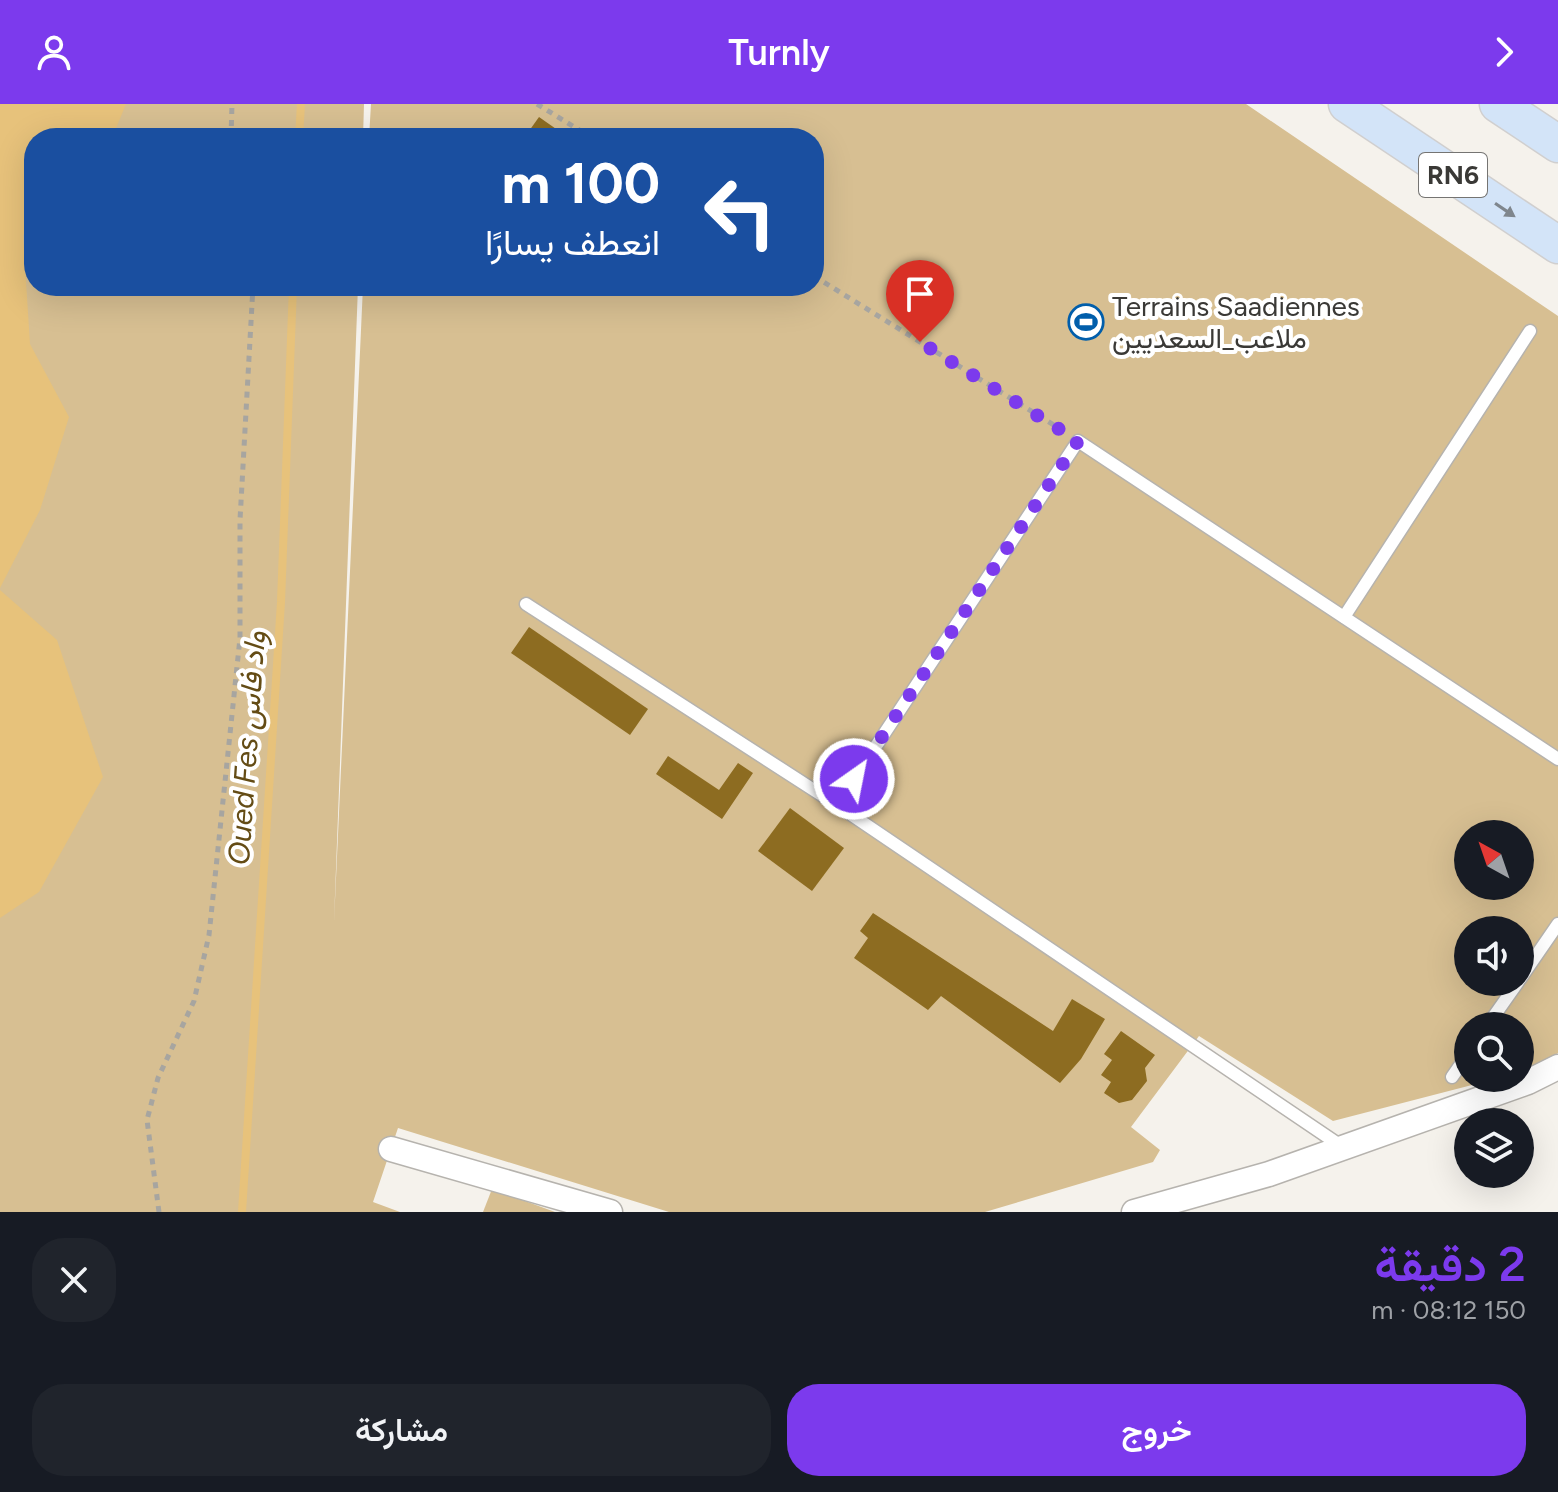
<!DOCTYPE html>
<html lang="ar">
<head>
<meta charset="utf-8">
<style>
	:root { --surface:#171b24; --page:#20242c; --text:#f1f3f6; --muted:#9ea1a6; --accent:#7c3aed }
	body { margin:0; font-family:Figtree,Vazirmatn,sans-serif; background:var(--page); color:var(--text); direction:rtl; height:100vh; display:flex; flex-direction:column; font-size:30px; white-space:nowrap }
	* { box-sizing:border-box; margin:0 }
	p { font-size:26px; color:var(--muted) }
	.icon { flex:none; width:44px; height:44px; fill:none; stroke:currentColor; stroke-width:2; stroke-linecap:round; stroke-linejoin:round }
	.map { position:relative; height:1108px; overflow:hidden; direction:ltr }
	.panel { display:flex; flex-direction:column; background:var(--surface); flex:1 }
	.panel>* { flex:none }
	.banner { position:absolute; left:24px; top:24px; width:800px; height:168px; border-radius:32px; box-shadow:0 8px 32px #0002; direction:rtl; background:#1a4fa0; color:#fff; overflow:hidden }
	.needle { width:52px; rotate:320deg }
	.controls { position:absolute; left:1454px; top:716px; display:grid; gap:16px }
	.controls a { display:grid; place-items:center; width:80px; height:80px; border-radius:50%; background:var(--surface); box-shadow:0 8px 32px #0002; font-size:40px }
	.pin { position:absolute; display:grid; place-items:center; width:68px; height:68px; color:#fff; margin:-82px -34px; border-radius:50% 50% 50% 0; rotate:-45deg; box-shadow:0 0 8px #0007 }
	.pin .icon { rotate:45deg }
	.me { position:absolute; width:88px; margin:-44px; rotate:33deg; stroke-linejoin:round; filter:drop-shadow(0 0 6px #0008) }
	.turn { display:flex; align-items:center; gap:28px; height:168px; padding:0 32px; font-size:36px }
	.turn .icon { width:104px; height:104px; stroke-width:2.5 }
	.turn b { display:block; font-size:56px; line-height:68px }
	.round { display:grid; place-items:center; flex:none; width:84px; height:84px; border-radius:32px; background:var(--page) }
	.summary { display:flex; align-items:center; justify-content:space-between; height:136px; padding:0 32px }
	h1 { font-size:48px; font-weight:600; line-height:60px; color:var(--accent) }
	.primary-button { display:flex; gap:16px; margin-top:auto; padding:16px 32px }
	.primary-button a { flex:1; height:92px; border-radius:32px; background:var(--accent); color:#fff; font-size:32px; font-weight:600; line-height:92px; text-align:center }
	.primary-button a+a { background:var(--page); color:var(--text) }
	header { display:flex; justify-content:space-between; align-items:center; height:104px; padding:0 32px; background:var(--accent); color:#fff; font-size:36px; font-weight:600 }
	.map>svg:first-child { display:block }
	.green { fill:#d7bf92; fill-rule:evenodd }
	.water { fill:#e7c27b }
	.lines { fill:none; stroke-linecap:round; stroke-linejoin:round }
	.stream { stroke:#e7c27b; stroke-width:8 }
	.building { fill:#8d6c21 }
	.lane-casing { stroke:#b6b3ae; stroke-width:15 }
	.street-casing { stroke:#b6b3ae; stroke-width:27 }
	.primary-casing { stroke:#d0cfcf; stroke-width:39 }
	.path { stroke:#a7a5a0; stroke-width:5; stroke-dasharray:6 6; stroke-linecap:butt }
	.lane { stroke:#fff; stroke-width:12 }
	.street { stroke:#fff; stroke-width:24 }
	.primary { stroke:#d3e4f8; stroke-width:36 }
	.oneway { fill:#7f868d }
	.route { stroke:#7c3aed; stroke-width:14; stroke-dasharray:0 25.2 }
	.labels { text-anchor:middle; stroke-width:8; stroke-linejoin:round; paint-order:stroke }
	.shield { fill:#fff; stroke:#757472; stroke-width:2 }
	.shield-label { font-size:26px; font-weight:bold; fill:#3a3936 }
	.poi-label { font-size:28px; fill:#3a3936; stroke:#fff; text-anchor:start }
	.water-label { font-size:30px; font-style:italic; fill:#644c15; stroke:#fff }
</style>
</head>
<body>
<header><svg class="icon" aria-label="forward" viewBox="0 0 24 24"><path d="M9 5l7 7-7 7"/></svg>Turnly<svg class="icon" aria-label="person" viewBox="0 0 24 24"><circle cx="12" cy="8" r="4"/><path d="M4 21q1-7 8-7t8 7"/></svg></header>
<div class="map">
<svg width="1558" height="1108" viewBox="0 0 1558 1108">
	<rect width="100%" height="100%" fill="#f5f2ec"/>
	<g class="green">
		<path d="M0 0H364L363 34H34V182H358L334 818 363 182H814V34H369L371 0H1246L1558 212V949L1536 964 1520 969V922H1468V974H1499L1333 1017 1199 932 1131 1023 1160 1046 1153 1058 985 1108H669L398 1024 373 1098 400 1108H0ZM1468 730H1520V782H1468ZM1468 826H1520V878H1468Z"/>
		<path d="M492 1085 555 1108H483Z"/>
	</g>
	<g class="water">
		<path d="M0 0H126L112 34H34V119L23 131 30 240 69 313 40 406 0 484Z"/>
		<path d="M0 486 57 536 103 673 39 788 0 814Z"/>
	</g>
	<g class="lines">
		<g class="stream">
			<path d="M299 34 301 0"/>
			<path d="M242 1108 281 498 293 182"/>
		</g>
	</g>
	<g class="building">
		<path d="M539 13 569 34H524Z"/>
		<path d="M529 523 648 605 630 631 511 549Z"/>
		<path d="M668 652 719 686 738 659 753 669 722 715 656 670Z"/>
		<path d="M790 704 844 744 812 787 758 747Z"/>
		<path d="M873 809 1053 927 1072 895 1105 915 1081 955 1060 979 941 892 928 906 854 854 868 834 860 827Z"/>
		<path d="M1121 927 1155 951 1145 964 1147 977 1132 996 1119 999 1104 989 1111 978 1101 971 1112 956 1104 950Z"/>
	</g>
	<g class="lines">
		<defs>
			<g id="lane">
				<path d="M526 500 837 701 1341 1042"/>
				<path d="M1344 513 1530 227"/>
				<path d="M837 701 1078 337 1558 655"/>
				<path d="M1520 875 1558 820"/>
				<path d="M1487 922 1518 878"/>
				<path d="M1452 973 1468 950"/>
			</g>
			<g id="street">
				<path d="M391 1045 610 1108"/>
				<path d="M1134 1108 1269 1070 1528 978 1558 963"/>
			</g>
			<g id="primary">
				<path d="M1347 0 1558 141"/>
				<path d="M1498 0 1558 40"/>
			</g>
		</defs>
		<use href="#lane" class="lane-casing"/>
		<use href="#street" class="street-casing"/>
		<use href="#primary" class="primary-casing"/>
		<g class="path">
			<path d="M537 0 592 34"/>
			<path d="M231 34 232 0"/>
			<path d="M814 172 1065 328"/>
			<path d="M159 1108 147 1016 158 974 194 897 209 831 240 534V416L253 182"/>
		</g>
		<use href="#lane" class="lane"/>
		<use href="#street" class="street"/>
		<use href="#primary" class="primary"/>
	</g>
	<defs><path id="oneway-solid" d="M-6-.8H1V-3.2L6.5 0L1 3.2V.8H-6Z" transform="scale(2)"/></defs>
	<use class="oneway" href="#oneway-solid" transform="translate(1505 106) rotate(34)"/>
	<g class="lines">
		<path class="route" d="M854 675 1078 337 920 238"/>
	</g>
	<defs>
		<symbol id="stadium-ring" viewBox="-11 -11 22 22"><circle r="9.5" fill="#fff" stroke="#015eab" stroke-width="1.5"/><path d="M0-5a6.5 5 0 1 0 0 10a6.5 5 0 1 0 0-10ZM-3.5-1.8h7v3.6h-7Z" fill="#015eab"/></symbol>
	</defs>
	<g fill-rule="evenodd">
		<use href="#stadium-ring" x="1066" y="198" width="40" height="40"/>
	</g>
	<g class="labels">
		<rect class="shield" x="1419" y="49" width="68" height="44" rx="6"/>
		<g class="shield-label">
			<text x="1453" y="80">RN6</text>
		</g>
		<g class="poi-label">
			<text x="1112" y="212">Terrains Saadiennes<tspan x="1112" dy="32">ملاعب_السعديين</tspan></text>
		</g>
		<g class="water-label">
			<text transform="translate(247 644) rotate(-86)" y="10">Oued Fes واد فاس</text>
		</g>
	</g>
</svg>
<div class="controls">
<a><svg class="needle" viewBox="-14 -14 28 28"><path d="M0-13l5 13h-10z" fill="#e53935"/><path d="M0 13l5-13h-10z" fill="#9ea1a6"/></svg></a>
<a><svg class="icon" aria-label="sound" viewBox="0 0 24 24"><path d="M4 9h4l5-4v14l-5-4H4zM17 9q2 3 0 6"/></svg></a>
<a><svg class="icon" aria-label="search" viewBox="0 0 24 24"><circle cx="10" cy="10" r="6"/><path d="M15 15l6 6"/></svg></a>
<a><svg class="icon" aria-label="layers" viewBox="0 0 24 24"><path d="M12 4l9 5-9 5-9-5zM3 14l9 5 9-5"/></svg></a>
</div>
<div class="pin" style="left:920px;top:238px;background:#d93025"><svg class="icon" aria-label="arrive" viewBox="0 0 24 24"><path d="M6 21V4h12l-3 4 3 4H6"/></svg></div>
<svg class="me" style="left:854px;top:675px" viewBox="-20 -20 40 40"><circle r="17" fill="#7c3aed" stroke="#fff" stroke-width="3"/><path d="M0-11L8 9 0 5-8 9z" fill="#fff"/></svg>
<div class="banner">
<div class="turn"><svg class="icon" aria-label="left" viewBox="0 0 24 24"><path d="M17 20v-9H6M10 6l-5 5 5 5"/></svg><div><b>100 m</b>انعطف يسارًا</div></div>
</div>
</div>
<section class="panel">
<div class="summary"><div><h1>2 دقيقة</h1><p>150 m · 08:12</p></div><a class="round"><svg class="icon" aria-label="close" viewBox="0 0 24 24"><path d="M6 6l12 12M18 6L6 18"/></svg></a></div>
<div class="primary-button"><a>خروج</a><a>مشاركة</a></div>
</section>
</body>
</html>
